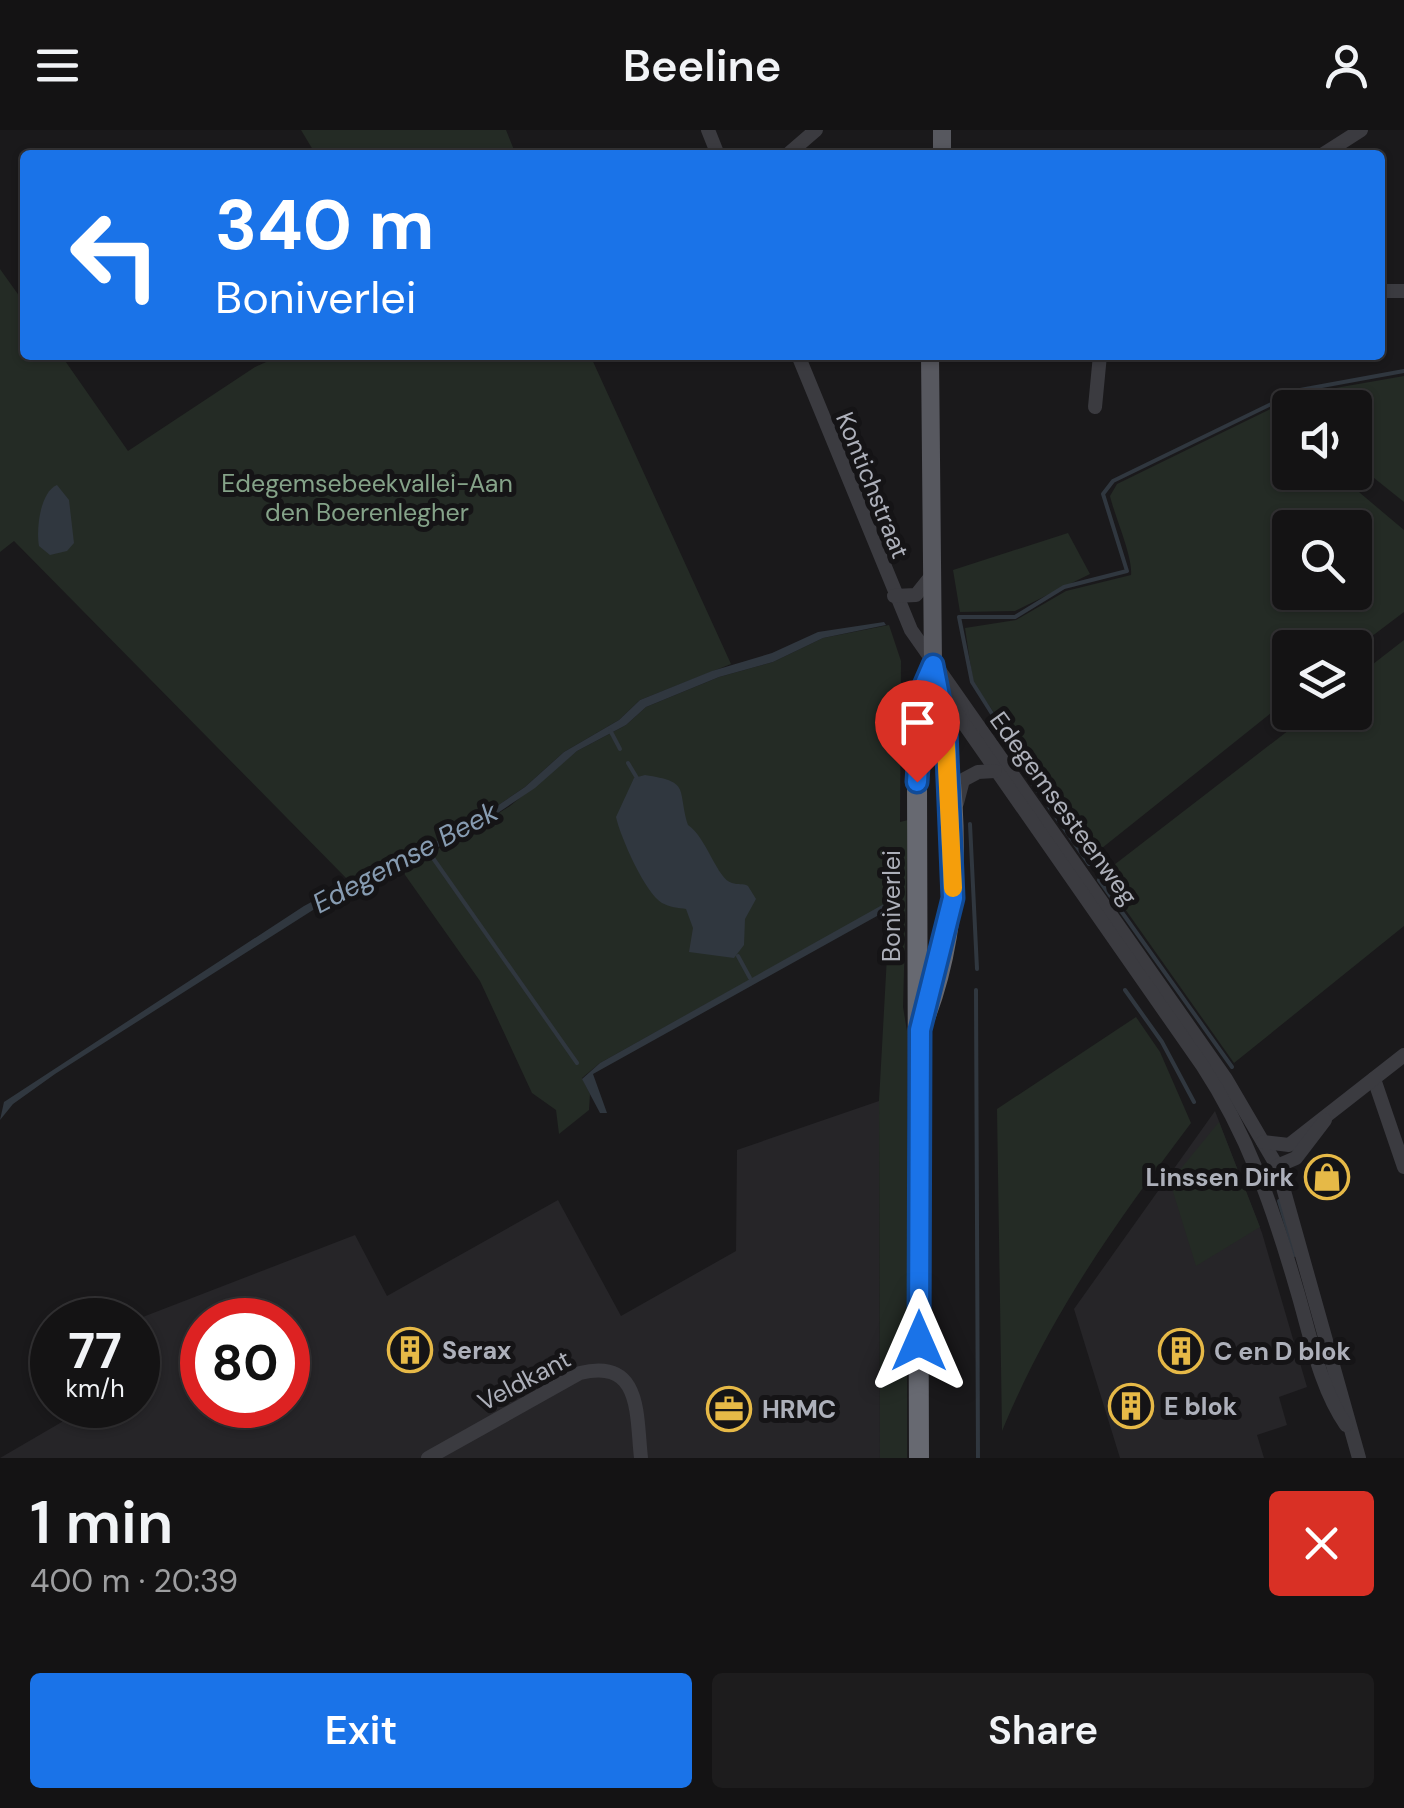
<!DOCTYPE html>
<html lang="en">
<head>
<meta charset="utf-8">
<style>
	:root { --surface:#141314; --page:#1d1c1d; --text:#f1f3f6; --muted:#9d9ea0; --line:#333234; --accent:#1a73e8 }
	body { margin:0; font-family:"DM Sans",sans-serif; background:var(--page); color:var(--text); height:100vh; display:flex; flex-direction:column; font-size:38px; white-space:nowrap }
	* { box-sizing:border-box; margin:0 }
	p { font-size:32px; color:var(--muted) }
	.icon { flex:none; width:55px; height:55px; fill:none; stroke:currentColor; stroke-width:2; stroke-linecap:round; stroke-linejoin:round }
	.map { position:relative; height:1328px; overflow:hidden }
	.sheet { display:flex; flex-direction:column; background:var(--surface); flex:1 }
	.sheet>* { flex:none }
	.guide { position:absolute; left:20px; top:20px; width:1365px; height:210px; border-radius:10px; box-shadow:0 2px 8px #0004,0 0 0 2px var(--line); background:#1a73e8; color:#fff; overflow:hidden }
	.tools { position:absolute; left:1272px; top:260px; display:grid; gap:20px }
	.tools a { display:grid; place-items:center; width:100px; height:100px; border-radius:10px; background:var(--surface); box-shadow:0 2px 8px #0004,0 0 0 2px var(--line); font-size:50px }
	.speed { position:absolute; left:30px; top:1168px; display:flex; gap:20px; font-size:50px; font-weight:700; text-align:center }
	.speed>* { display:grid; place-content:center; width:130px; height:130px; border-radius:50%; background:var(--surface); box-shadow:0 2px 8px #0004,0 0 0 2px var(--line); line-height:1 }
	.speed small { font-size:25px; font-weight:400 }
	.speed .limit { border:15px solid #d22; background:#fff; color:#111 }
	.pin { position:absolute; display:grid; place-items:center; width:85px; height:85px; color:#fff; margin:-102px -42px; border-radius:50% 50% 50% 0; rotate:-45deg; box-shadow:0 0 10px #0007 }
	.pin .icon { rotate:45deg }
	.me { position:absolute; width:110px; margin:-55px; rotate:0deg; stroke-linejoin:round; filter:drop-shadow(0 0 8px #0008) }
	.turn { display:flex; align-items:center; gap:35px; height:210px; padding:0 30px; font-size:45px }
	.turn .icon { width:130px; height:130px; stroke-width:2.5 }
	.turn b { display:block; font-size:70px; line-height:85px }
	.round { display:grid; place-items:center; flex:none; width:105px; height:105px; border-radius:10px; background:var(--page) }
	.head { display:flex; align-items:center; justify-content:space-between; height:170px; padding:0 30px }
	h1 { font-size:60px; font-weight:600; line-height:75px }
	.button { display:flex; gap:20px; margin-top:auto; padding:20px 30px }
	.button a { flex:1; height:115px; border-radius:10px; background:var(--accent); color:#fff; font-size:40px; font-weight:600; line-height:115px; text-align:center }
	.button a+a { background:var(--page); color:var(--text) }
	header { display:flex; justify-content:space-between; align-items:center; height:130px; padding:0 30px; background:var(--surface); font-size:45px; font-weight:600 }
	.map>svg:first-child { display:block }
	.built { fill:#262528; fill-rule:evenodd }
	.green { fill:#242b25; fill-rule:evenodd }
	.water { fill:#30373f }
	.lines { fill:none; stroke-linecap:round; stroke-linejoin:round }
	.stream { stroke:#30373f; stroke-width:4 }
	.minor { stroke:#3b3b40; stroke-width:14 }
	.major { stroke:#57585f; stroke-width:18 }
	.highway { stroke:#676971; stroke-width:20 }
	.route-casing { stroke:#114b97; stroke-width:25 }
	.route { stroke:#1a73e8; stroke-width:18 }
	.slow { stroke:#f59e0b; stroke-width:18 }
	.labels { text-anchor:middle; stroke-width:10; stroke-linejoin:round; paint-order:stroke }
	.park-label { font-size:25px; fill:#85a389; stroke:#151416 }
	.street-label { font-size:25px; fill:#adb0ba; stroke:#151416 }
	.poi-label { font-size:25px; font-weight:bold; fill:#adb0ba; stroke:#151416; text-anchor:start }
	.water-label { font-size:28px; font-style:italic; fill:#879cb2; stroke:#151416 }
</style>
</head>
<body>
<header><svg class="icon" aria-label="menu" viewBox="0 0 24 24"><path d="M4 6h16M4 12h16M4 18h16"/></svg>Beeline<svg class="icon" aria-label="person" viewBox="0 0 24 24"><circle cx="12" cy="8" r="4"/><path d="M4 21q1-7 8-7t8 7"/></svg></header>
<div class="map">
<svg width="1404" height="1328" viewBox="0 0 1404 1328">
	<rect width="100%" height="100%" fill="#1a191b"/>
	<g class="built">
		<path d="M879 971 880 1328H0L91 1275H138L135 1190 355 1105 387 1166 558 1070 621 1186 736 1121 737 1020ZM202 1190H288V1275H202Z"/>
		<path d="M1215 981 1262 1103 1307 1257 1279 1267 1287 1295 1257 1305 1264 1328H1120L1074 1179Z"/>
	</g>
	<g class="green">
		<path d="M301 0H506L516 25H316Z"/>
		<path d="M0 139 25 174V225H61L128 321 255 237 282 225H590L731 534 640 570 619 590 564 622 525 657 454 705 403 723 348 750 14 411 0 422Z"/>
		<path d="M1404 246V372L1364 340 1353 357 1404 400V482L1355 519 1290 518V568L1092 726 973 552 965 498 1016 490 1066 461 1131 445C1133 427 1115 387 1110 366L1117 354 1301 264ZM1290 278H1355V342H1290ZM1290 398H1355V462H1290Z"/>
		<path d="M1068 403 1090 444 1015 481 960 482 953 440Z"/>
		<path d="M889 495 901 531 900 692 908 690 903 877 907 901V1328H880L879 971 890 772 600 933 582 948 590 964 589 980 559 1004 556 980 532 963 480 851 398 735 450 714 510 676 577 621 626 595 646 577 719 547 773 532 823 508Z"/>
		<path d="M1404 510V796L1234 933 1101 745 1311 583 1355 582V548Z"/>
		<path d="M1136 887 1160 922 1191 993C1115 1094 1051 1183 1002 1301L997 979Z"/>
		<path d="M1219 992 1260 1097 1196 1136 1170 1052Z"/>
	</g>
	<g class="water">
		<path d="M57 355 69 370 74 413 67 421 50 425 39 416C36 399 40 362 57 355Z"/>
		<path d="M884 492 886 495 823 508 773 532 719 547 646 577 626 595 577 621 535 658 459 709 411 727 324 773 55 944 13 974 0 990 4 972 304 776 403 723 454 705 525 657 564 622 619 590 640 570 712 541 772 523 818 502Z"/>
		<path d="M645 645C691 652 677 658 688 695 707 708 717 749 732 753 738 755 743 753 748 756L756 769 745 789 744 815 734 828 689 822 693 798 686 779C679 778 669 777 662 773 645 763 620 706 616 687L634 648Z"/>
		<path d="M884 774 886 781 593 944 607 983H600L582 949 600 933Z"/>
	</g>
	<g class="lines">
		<g class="stream">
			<path d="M610 600 620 619"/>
			<path d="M628 633 637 648"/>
			<path d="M970 694 977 839"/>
			<path d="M428 721 577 933"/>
			<path d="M1089 734 1001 608 996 590 972 552 959 487H1015L1064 457 1127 441 1103 364 1113 351 1300 260 1404 241"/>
			<path d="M1099 750 1232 937"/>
			<path d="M738 826 750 848"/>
			<path d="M976 860 978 1328"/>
			<path d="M1125 860 1162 912 1194 972"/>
			<path d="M1279 1071 1295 1125"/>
		</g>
		<g class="minor">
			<path d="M708 0 718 25"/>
			<path d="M787 25 816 0"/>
			<path d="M1322 25 1361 0"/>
			<path d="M1384 161H1404"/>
			<path d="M798 225 911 500 1226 949 1277 1036 1359 1328"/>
			<path d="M1095 277 1100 225"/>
			<path d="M894 466 916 465 932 445"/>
			<path d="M946 568 1202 935C1248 1005 1273 1078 1296 1157 1310 1203 1319 1256 1346 1295"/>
			<path d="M957 673 963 650 978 642 995 641"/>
			<path d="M1374 949 1404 1037"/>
			<path d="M1263 1012 1289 1015 1404 925"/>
			<path d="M1277 1036 1296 1028 1325 990"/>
			<path d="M428 1328 580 1243C642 1228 636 1284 641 1328"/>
		</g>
		<g class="major">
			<path d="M942 25V0"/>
			<path d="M930 225 933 535"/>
		</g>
		<g class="highway">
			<path d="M923 893C968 782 957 649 933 535"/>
			<path d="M919 1328 917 652 923 558 933 535"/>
		</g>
	</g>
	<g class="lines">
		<defs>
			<path id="route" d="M917 652 923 558 933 535 946 602 953 768 920 900 919 1211"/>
		</defs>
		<use href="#route" class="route-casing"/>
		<use href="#route" class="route"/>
		<path class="slow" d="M945 597 953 758"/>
	</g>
	<defs>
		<symbol id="shop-ring" viewBox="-11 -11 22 22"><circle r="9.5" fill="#151416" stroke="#e6b947" stroke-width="1.5"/><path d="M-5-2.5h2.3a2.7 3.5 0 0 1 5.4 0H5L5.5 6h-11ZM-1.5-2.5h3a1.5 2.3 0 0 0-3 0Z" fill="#e6b947"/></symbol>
		<symbol id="building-ring" viewBox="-11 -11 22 22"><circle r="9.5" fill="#151416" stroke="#e6b947" stroke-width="1.5"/><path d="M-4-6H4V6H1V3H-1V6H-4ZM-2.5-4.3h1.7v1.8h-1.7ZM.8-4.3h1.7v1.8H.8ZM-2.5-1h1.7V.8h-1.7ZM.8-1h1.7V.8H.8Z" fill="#e6b947"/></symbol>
		<symbol id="office-ring" viewBox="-11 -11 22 22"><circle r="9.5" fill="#151416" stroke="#e6b947" stroke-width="1.5"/><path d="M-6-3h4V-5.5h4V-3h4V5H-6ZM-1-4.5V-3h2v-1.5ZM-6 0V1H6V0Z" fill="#e6b947"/></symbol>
	</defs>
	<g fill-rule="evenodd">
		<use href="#shop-ring" x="1302" y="1022" width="50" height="50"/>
		<use href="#building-ring" x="385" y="1195" width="50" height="50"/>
		<use href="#building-ring" x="1156" y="1196" width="50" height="50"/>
		<use href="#building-ring" x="1106" y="1251" width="50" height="50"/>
		<use href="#office-ring" x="704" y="1254" width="50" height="50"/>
	</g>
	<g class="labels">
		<g class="park-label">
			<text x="367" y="362">Edegemsebeekvallei-Aan<tspan x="367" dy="29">den Boerenlegher</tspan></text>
		</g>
		<g class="street-label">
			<text transform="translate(873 355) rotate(68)" y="9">Kontichstraat</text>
			<text transform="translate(1064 678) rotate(54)" y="9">Edegemsesteenweg</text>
			<text transform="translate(891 776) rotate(-90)" y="9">Boniverlei</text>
			<text transform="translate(524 1250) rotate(-28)" y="9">Veldkant</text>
		</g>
		<g class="poi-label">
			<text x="1294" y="1056" text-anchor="end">Linssen Dirk</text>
			<text x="442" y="1229">Serax</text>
			<text x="1214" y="1230">C en D blok</text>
			<text x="1164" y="1285">E blok</text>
			<text x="762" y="1288">HRMC</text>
		</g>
		<g class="water-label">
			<text transform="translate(405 727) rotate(-28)" y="10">Edegemse Beek</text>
		</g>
	</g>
</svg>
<div class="tools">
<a><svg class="icon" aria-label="sound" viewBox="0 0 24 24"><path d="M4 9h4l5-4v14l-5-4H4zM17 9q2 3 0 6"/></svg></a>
<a><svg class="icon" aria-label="search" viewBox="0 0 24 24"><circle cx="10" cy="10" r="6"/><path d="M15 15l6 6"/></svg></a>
<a><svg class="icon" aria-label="layers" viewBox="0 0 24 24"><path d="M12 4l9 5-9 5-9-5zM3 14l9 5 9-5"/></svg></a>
</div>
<div class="speed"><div>77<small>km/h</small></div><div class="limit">80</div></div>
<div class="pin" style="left:917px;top:652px;background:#d93025"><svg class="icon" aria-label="arrive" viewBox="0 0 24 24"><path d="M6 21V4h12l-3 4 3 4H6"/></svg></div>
<svg class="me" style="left:919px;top:1211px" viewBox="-20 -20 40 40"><path d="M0-17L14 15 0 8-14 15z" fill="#1a73e8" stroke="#fff" stroke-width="4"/></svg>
<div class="guide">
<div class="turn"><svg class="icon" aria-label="left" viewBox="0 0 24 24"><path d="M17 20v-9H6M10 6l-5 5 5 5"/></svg><div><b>340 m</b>Boniverlei</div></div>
</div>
</div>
<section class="sheet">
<div class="head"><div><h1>1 min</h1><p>400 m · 20:39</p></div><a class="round" style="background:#d93025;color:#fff"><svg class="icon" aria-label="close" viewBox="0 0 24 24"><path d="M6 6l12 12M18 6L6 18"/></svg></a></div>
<div class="button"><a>Exit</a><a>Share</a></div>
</section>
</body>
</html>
